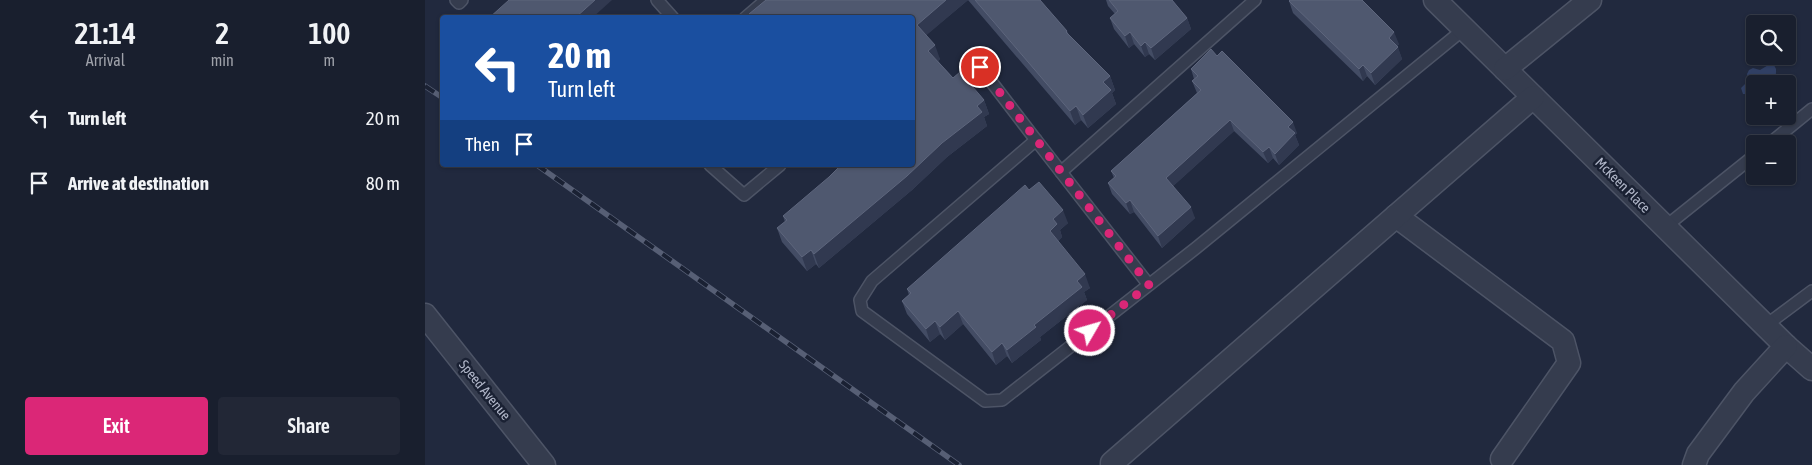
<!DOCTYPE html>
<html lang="en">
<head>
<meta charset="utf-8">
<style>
	:root { --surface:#191f2e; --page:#222736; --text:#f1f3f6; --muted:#9fa2aa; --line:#373d4a; --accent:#db2777 }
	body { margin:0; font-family:"Asap Condensed",sans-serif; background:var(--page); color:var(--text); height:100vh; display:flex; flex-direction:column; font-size:19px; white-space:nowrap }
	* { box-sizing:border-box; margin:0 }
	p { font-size:16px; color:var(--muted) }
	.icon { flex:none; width:28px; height:28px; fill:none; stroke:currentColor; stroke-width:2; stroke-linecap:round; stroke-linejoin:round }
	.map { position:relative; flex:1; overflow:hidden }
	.details { display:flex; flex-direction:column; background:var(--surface); width:425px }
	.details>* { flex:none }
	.banner { position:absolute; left:15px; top:15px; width:475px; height:152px; border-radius:5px; box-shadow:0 1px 4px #0004,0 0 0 1px var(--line); background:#1a4fa0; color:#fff; overflow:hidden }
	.tools { position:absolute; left:1321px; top:15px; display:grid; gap:10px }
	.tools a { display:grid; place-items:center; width:50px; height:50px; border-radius:5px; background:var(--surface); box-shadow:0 1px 4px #0004,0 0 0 1px var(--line); font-size:25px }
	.pin { position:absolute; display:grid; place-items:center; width:42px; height:42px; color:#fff; margin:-21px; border:2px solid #fff; border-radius:50%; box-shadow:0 1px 5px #0007 }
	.me { position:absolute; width:55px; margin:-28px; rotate:52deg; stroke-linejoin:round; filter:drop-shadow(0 0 4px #0008) }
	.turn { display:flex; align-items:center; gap:18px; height:105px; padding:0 25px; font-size:22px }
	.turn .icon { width:65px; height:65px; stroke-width:2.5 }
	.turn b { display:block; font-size:35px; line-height:42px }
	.then { display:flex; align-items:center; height:48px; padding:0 25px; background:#0003; gap:10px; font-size:19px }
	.eta { display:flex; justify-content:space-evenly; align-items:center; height:85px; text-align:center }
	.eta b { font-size:30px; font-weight:600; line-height:35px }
	.primary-button { display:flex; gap:10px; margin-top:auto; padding:10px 25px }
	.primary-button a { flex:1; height:58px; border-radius:5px; background:var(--accent); color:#fff; font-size:20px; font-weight:600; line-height:58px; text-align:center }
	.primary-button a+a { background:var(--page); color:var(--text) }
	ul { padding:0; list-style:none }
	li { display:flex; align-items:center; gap:15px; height:65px; padding:0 25px }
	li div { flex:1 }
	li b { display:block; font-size:19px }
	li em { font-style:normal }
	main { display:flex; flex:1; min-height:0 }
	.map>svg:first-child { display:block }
	.water { fill:#314065 }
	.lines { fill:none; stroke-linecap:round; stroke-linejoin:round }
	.service-casing { stroke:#4d5466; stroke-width:14 }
	.minor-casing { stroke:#4d5466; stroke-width:25 }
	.service { stroke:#353c4e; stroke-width:11 }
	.minor { stroke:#353c4e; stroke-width:22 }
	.rail-casing { stroke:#575f75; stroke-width:5.5 }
	.rail { stroke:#1a2133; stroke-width:4; stroke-dasharray:11; stroke-linecap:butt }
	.wall { fill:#434c64 }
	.shaded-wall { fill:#313950 }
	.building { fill:#4f586f; stroke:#5e667d }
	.route { stroke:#db2777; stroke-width:9; stroke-dasharray:0 16.2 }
	.labels { text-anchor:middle; stroke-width:5; stroke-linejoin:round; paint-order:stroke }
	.street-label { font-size:14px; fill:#b1b7c9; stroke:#1a2133 }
</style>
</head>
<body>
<main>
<section class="details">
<div class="eta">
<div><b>21:14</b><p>Arrival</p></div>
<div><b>2</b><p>min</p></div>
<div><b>100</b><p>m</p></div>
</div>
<ul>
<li><svg class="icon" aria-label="left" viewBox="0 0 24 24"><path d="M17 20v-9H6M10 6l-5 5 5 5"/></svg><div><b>Turn left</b></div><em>20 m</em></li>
<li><svg class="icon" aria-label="arrive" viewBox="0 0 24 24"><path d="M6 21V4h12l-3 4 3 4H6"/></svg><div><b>Arrive at destination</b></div><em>80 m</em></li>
</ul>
<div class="primary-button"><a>Exit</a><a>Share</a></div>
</section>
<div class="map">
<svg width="1387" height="465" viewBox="0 0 1387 465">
	<rect width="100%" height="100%" fill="#21293e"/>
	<path class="water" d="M1345 64 1349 65 1351 69C1352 85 1342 84 1330 84V94H1318L1316 88 1323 81 1322 74 1324 70 1328 68 1335 70Z"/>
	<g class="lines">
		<defs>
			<g id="service">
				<path d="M31 0 34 3 37 0"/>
				<path d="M232 0 248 18"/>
				<path d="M320 18 341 0"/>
				<path d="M555 67 611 140"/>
				<path d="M1344 144 1387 109"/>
				<path d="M285 165 319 195 355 165"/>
				<path d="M636 172 830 0"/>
				<path d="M1240 227 1330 155"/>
				<path d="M724 285 611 140 447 281 435 300 437 311 560 401 577 400 771 248 1039 29"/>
				<path d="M1340 326 1387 291"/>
			</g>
			<g id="minor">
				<path d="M1010 0 1361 346 1387 369"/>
				<path d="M1080 69 1165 0"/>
				<path d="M971 216 1138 341 1144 363 1077 459"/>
				<path d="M0 315 119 465"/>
				<path d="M687 465V463L1108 97"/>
				<path d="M1269 465 1273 454 1319 392 1361 346"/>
			</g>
		</defs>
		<use href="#service" class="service-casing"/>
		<use href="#minor" class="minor-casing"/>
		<use href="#service" class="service"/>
		<use href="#minor" class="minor"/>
		<defs>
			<g id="rail">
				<path d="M0 86 18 98"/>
				<path d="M112 165 534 465"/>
			</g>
		</defs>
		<use href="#rail" class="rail-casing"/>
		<use href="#rail" class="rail"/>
	</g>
	<g class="wall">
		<path d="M341 0H615L642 31 644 35 685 76 690 90 687 93 691 104 663 128 656 120 650 125 543 0 501 35 515 59 513 61 528 78 559 100 564 114 559 117 562 126 522 157 487 190 394 268 391 264 382 271 357 242 352 228 360 222 358 216 488 165V18H326L324 14Z"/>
		<path d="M681 0H747L762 18 766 29 730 60 724 54 720 57 709 44 704 48 689 29 685 18 690 14 683 6Z"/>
		<path d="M864 1 974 44 972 46 977 59 950 85 942 76 938 81 868 13Z"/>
		<path d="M766 69 872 133 870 135 874 145 854 165 848 158 843 163 809 131 748 186 770 218 737 248 709 212 705 214 687 194 683 183 689 178 686 171 772 93 767 81 769 79Z"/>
		<path d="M604 190 643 223 635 230 637 237 633 241 665 288 659 292 662 300 615 337 616 340 587 363 582 356 571 365 538 324 520 340 515 334 505 342 482 314 477 301 484 295 482 289Z"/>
	</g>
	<g class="shaded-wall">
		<path d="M170 0H187L167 18H150Z"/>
		<path d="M521 0H543L497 39 492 25Z"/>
		<path d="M762 18 766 29 730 60 726 48Z"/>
		<path d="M705 32 709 44 704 48 700 36Z"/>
		<path d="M969 32 974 44 968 49 964 38Z"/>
		<path d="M720 42 724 54 720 57 716 46Z"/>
		<path d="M510 45 515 59 508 65 503 51Z"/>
		<path d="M973 47 977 59 950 85 946 73Z"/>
		<path d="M938 65 942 76 938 81 934 69Z"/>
		<path d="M685 76 690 90 687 93 691 104 663 128 658 115 678 82Z"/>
		<path d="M559 100 564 114 559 117 562 126 522 157 487 190 394 268 389 254Z"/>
		<path d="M651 106 656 120 650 125 645 111Z"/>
		<path d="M805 120 809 131 745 189 741 178Z"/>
		<path d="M868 122 872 133 870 135 874 145 854 165 850 154 863 127Z"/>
		<path d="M844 147 848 158 843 163 838 152Z"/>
		<path d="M705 200 709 212 705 214 701 203Z"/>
		<path d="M766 207 770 218 737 248 733 236Z"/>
		<path d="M638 210 643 223 635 230 637 237 629 244 625 231 628 219Z"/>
		<path d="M386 250 391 264 382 271 377 257Z"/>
		<path d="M660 274 665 288 659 292 662 300 615 337 616 340 587 363 582 350 609 325 652 281Z"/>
		<path d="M533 311 538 324 520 340 515 327Z"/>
		<path d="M510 321 515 334 505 342 501 329Z"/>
		<path d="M577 343 582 356 571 365 567 352Z"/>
	</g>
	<g class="building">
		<path d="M84 0H170L150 18H64Z"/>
		<path d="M341 0H521L492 25 510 45 503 51 528 78 535 72 559 100 552 106 557 112 517 143 482 176 389 254 386 250 377 257 352 228 362 220 358 216 404 177 416 165H488V18H327L324 14Z"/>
		<path d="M550 0H615L642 31 641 32 685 76 678 82 686 90 658 115 651 106 645 111Z"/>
		<path d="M684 0H747L762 18 726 48 720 42 716 46 705 32 700 36 685 18 693 11Z"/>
		<path d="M865 0H937L969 32 964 38 973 47 946 73 938 65 934 69 864 1Z"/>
		<path d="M786 49 792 56 797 51 868 122 863 127 870 133 850 154 844 147 838 152 805 120 741 178 766 207 733 236 705 200 701 203 683 183 691 176 686 171 776 90 767 81 773 76 766 69Z"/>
		<path d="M614 182 638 210 628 219 632 224 625 231 660 274 652 281 657 287 609 325 611 327 582 350 577 343 567 352 533 311 515 327 510 321 501 329 477 301 486 293 482 289 600 185 604 190Z"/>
	</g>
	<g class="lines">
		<path class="route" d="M555 67 724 285 665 331"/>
	</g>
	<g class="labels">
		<g class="street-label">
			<text transform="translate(1198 185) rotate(45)" y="5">McKeen Place</text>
			<text transform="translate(60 390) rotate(51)" y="5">Speed Avenue</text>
		</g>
	</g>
</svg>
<div class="tools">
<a><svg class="icon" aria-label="search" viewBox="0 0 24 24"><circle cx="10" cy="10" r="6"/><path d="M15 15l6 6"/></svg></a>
<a>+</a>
<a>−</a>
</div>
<div class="pin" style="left:555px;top:67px;background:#d93025"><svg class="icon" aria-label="arrive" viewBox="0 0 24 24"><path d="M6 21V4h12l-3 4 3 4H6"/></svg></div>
<svg class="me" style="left:665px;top:331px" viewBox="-20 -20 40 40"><circle r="17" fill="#db2777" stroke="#fff" stroke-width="3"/><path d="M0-11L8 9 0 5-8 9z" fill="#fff"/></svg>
<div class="banner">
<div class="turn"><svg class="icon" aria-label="left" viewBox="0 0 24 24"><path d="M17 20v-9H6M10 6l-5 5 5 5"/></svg><div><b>20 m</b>Turn left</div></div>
<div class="then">Then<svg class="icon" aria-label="arrive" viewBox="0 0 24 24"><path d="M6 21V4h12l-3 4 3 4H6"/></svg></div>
</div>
</div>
</main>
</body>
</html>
